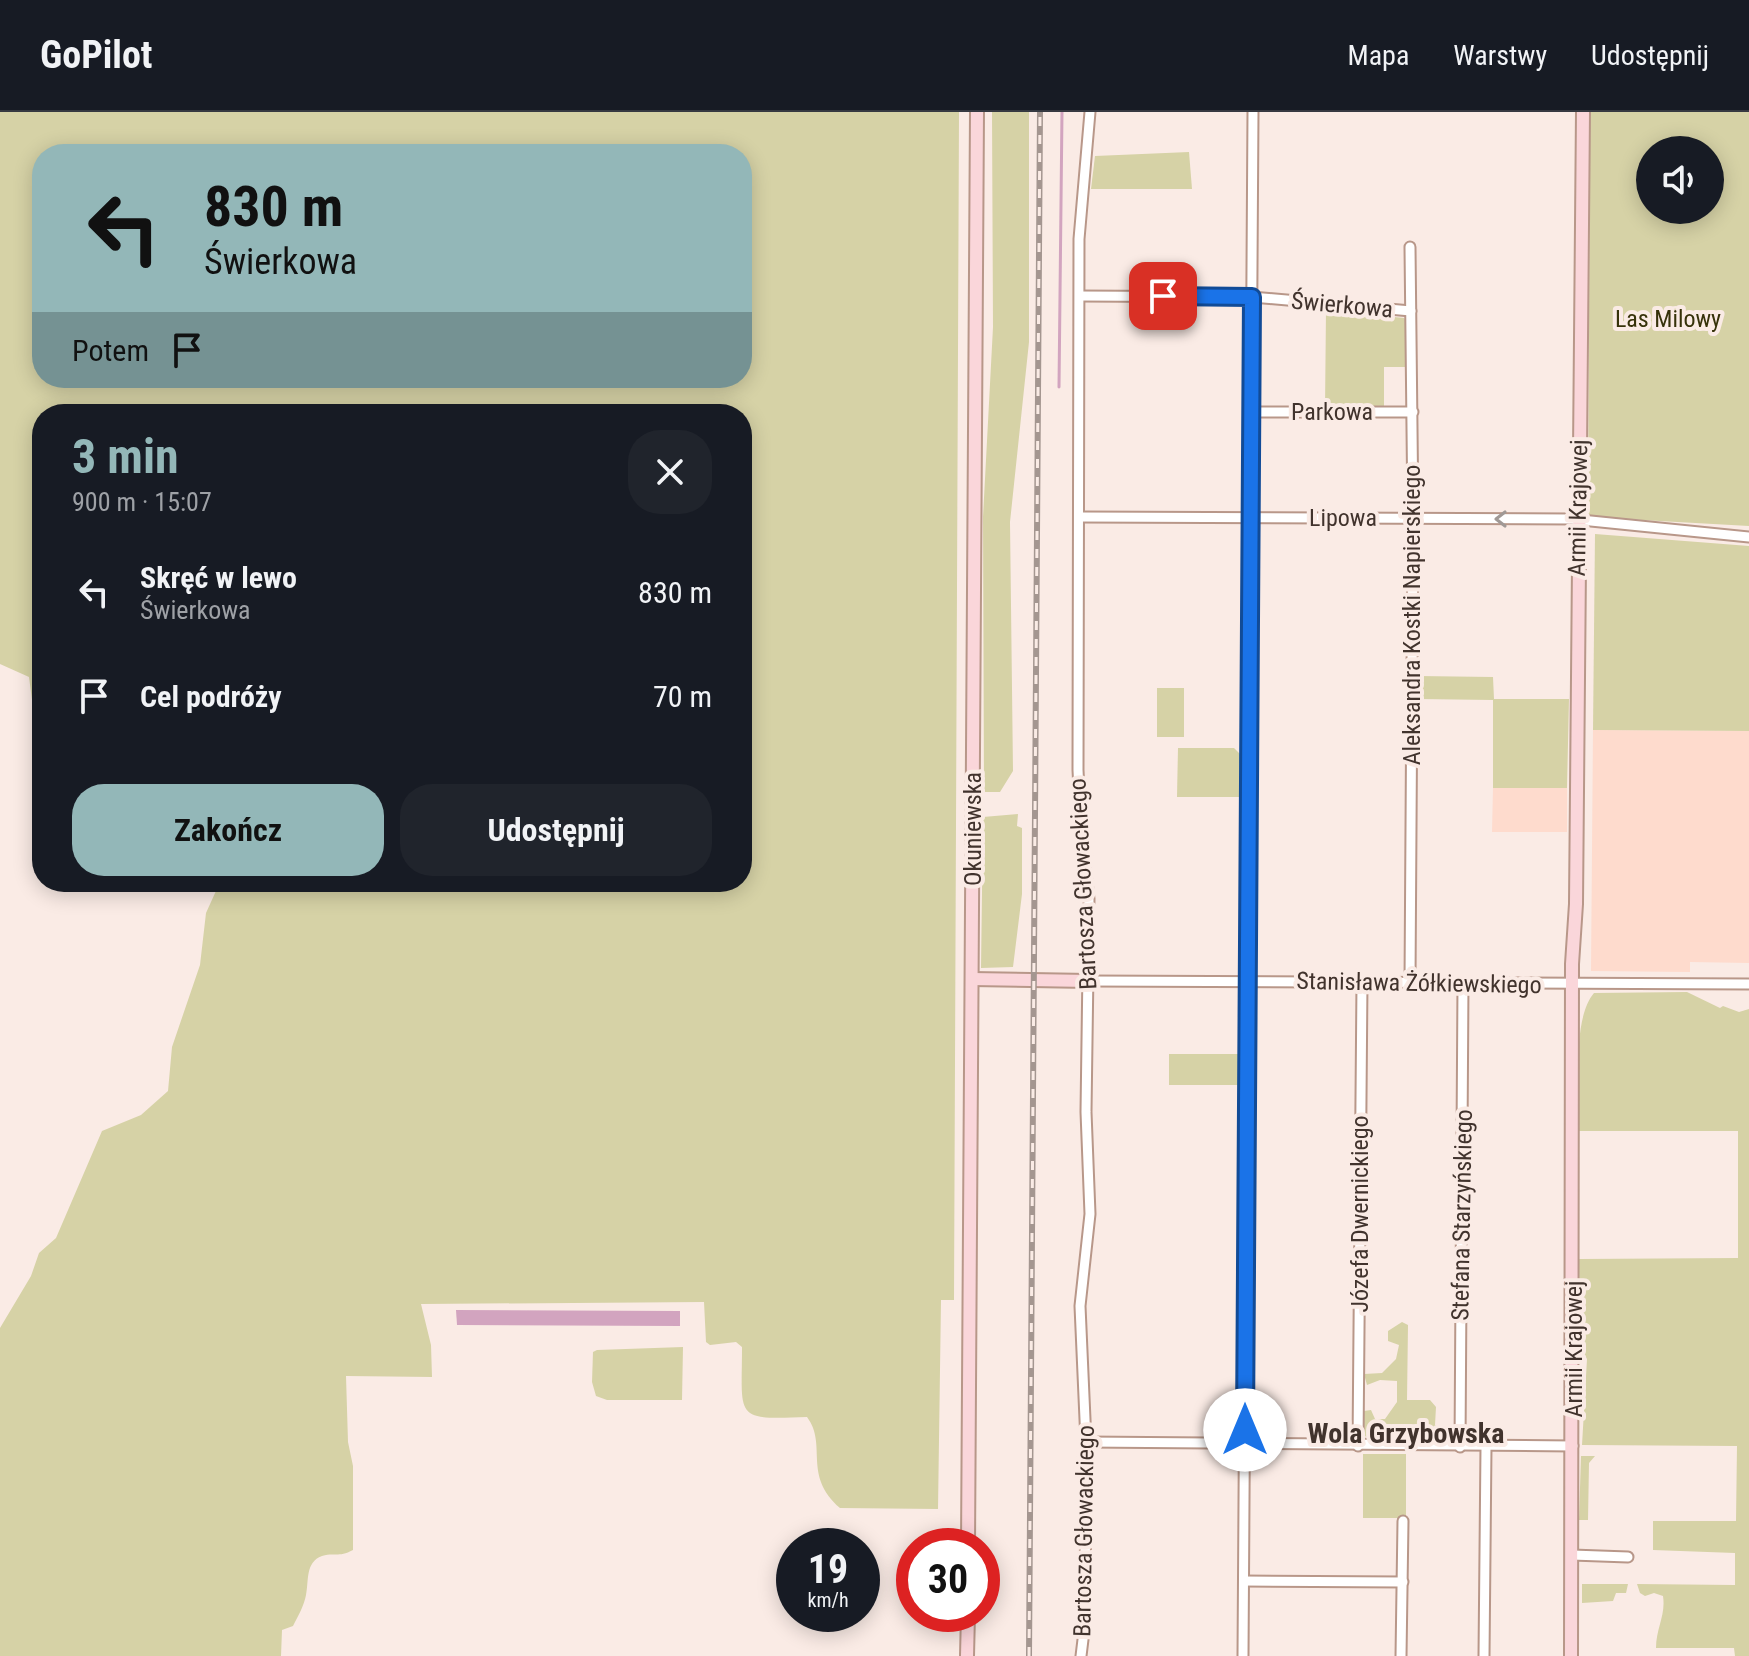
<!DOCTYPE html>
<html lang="pl">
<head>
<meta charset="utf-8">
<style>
	:root { --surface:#171b24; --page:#20242c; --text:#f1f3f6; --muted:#9ea1a6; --line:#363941; --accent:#93b7b8 }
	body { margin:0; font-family:"Roboto Condensed",sans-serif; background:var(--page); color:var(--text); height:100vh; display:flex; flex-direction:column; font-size:30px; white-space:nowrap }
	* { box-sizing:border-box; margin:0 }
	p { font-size:26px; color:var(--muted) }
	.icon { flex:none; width:44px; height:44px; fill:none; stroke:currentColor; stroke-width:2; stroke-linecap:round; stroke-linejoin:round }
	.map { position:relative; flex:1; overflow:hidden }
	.sheet { position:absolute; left:32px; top:292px; width:720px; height:488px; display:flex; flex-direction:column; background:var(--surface); border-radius:32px; box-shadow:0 4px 20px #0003 }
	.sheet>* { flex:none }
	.hud { position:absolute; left:32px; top:32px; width:720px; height:244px; border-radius:32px; box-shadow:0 4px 20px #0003; background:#93b7b8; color:#111; overflow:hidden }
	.controls { position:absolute; left:1636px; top:24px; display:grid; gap:16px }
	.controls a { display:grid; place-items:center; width:88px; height:88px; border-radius:50%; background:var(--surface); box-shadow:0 4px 20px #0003; font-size:40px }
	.speed { position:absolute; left:776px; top:1416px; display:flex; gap:16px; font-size:40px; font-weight:700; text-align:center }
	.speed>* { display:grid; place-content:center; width:104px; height:104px; border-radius:50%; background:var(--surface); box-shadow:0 4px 20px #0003; line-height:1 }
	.speed small { font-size:20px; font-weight:400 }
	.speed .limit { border:12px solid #d22; background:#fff; color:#111 }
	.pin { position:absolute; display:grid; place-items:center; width:68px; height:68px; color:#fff; margin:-34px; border-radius:16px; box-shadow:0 4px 12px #0006 }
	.me { position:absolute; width:88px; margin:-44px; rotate:0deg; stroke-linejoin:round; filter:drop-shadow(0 0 6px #0008) }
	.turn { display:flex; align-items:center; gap:28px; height:168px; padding:0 40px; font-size:36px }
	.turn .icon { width:104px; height:104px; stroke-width:2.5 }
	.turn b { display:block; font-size:56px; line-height:68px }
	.then { display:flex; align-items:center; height:76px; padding:0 40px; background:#0003; gap:16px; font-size:30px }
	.round { display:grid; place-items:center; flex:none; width:84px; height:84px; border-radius:32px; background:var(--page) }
	.summary { display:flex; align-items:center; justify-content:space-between; height:136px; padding:0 40px }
	h1 { font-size:48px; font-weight:700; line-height:60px; color:var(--accent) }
	.cta { display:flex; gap:16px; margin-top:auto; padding:16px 40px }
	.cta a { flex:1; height:92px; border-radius:32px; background:var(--accent); color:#111; font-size:32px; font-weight:700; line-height:92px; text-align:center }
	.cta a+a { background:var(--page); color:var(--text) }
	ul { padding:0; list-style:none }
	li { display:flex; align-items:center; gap:24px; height:104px; padding:0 40px }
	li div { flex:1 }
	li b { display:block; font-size:30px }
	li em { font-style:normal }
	header { display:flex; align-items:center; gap:48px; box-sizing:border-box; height:112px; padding:0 40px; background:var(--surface); border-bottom:2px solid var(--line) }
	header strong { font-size:38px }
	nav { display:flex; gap:44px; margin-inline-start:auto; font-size:28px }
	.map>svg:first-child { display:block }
	.built { fill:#fedbcd }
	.green { fill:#d6d2a6; fill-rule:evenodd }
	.water { fill:#d2a4bf }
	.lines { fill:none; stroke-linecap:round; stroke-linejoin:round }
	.stream { stroke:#d2a4bf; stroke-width:3 }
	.street-casing { stroke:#b89789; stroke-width:13 }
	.secondary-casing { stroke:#b89789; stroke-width:16 }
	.street { stroke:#fff; stroke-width:9 }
	.secondary { stroke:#fad6da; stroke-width:12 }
	.rail-casing { stroke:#a49690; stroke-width:6 }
	.rail { stroke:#faebe5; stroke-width:3; stroke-dasharray:9; stroke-linecap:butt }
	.oneway { stroke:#a09996 }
	.route-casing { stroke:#114b97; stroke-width:20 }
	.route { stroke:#1a73e8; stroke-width:14 }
	.labels { text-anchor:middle; stroke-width:8; stroke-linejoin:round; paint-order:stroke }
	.street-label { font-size:24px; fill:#41332d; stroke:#faebe5 }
	.park-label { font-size:24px; fill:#36320a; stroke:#faebe5 }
	.quarter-label { font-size:28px; font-weight:bold; fill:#41332d; stroke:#faebe5 }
</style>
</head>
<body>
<header>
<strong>GoPilot</strong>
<nav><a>Mapa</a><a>Warstwy</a><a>Udostępnij</a></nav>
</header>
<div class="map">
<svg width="1749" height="1544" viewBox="0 0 1749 1544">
	<rect width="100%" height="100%" fill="#faebe5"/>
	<g class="built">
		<path d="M1593 618 1749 619V851L1690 850V860L1591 859Z"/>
		<path d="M1493 676H1567V720H1492Z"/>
	</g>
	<g class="green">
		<path d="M0 0H959L954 1188H941L938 1397 840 1396C802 1363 828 1333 807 1305 733 1308 742 1306 742 1235L736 1230 710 1233 706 1230 704 1190 421 1192 431 1233 432 1265 346 1264 348 1330 353 1354V1438C338 1446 334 1440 322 1444 305 1450 309 1469 306 1483 304 1494 298 1504 293 1514L282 1518 281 1544H0V1216L31 1164 39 1141 56 1126 102 1019 141 1003 168 979 172 935 200 853 206 801 220 770H742V302H42V628L37 626 29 565 0 552ZM42 42H742V266H42Z"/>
		<path d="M992 0H1029V230L1010 410 1013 659 1000 680H984L983 405 993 215Z"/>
		<path d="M1590 0H1749V414L1588 405ZM1650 38H1710V98H1650Z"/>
		<path d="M1189 40 1192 77H1091L1095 44Z"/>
		<path d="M1326 198 1404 206 1407 209V255H1384V296H1325Z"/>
		<path d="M1595 422 1749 434V619L1593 618Z"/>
		<path d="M1418 564 1493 565 1494 587H1569L1567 676H1493V588L1418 587Z"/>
		<rect x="1157" y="576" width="27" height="49"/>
		<path d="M1178 636H1234L1240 642V685H1177Z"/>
		<path d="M1018 702 1017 714 1022 716V782L1013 855 981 856 983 705Z"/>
		<path d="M1687 880 1720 896 1723 894 1739 900 1749 897V1544H1735L1734 1536H1656C1656 1516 1666 1503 1663 1484L1654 1481 1645 1484 1640 1481 1637 1472 1735 1473V1441L1653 1438V1409H1736L1737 1334 1582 1333 1587 1247 1580 1234 1579 1147 1738 1146V1019H1579C1580 983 1571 908 1594 881Z"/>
		<rect x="1169" y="942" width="70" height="31"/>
		<path d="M1402 1210 1408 1213 1407 1288H1430L1436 1295 1435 1313 1455 1314 1456 1325H1366L1364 1322V1299L1371 1298 1375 1307H1385L1397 1290V1269L1380 1268 1367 1273 1364 1262 1382 1261 1396 1247 1399 1233 1388 1229V1219Z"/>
		<path d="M683 1235 682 1288H607L596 1284 592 1270 593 1240 597 1238Z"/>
		<rect x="1363" y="1342" width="43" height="64"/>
		<path d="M1581 1344H1595L1589 1351 1588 1408H1579Z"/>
		<path d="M1582 1472H1628L1626 1481H1616L1613 1489 1582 1491Z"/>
	</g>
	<path class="water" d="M456 1198 680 1199V1214L457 1213Z"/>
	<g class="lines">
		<path class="stream" d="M1059 275 1062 0"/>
		<defs>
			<g id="street">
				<path d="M1080 184 1252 185 1411 199"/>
				<path d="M1251 300H1413"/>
				<path d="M1080 405 1571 407 1749 425"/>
				<path d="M1089 869 1749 872"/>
				<path d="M1410 870 1413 406 1410 135"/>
				<path d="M1086 1330 1573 1334"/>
				<path d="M1358 1334 1362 870"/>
				<path d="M1460 1335 1463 871"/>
				<path d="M1572 1443 1628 1445"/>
				<path d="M1244 1469 1403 1470"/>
				<path d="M1081 1544 1085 1511 1086 1330 1080 1194 1090 1102 1086 1000 1089 787 1081 718 1078 658 1079 127 1090 0"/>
				<path d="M1243 1544 1253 0"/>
				<path d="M1401 1544 1403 1409"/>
				<path d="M1484 1544 1486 1335"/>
			</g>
			<g id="secondary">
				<path d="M972 867 1089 869"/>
				<path d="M968 1434 977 0"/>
				<path d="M967 1544 968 1502"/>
				<path d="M1571 1544 1572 852 1576 792 1583 0"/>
			</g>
		</defs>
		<use href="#street" class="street-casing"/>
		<use href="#secondary" class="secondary-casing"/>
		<use href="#street" class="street"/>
		<use href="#secondary" class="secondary"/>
		<defs>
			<path id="rail" d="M1029 1544 1040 0"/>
		</defs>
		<use href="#rail" class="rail-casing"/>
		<use href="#rail" class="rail"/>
	</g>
	<defs><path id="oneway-chevron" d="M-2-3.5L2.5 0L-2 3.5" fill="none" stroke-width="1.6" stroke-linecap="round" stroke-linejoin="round" transform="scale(2)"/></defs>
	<use class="oneway" href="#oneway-chevron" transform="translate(1501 407) rotate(-180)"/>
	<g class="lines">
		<defs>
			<path id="route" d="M1163 184 1252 185 1245 1318"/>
		</defs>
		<use href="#route" class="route-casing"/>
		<use href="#route" class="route"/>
	</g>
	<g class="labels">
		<g class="street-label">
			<text transform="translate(1342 193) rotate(5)" y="8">Świerkowa</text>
			<text x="1332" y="308">Parkowa</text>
			<text transform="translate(1578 396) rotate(-89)" y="8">Armii Krajowej</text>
			<text x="1343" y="414">Lipowa</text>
			<text transform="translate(1412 503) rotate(-90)" y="8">Aleksandra Kostki Napierskiego</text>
			<text transform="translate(973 717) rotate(-90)" y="8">Okuniewska</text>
			<text transform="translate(1083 772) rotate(-93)" y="8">Bartosza Głowackiego</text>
			<text transform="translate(1419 871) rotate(1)" y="8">Stanisława Żółkiewskiego</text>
			<text transform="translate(1360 1102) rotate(-90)" y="8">Józefa Dwernickiego</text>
			<text transform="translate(1462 1103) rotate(-89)" y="8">Stefana Starzyńskiego</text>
			<text transform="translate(1574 1237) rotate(-90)" y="8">Armii Krajowej</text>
			<text transform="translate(1084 1419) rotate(-89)" y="8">Bartosza Głowackiego</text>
		</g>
		<g class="park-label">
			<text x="1668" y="215">Las Milowy</text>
		</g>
		<g class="quarter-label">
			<text x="1406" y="1331">Wola Grzybowska</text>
		</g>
	</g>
</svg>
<div class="controls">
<a><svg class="icon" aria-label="sound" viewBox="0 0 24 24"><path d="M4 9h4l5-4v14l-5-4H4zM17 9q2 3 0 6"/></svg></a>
</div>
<div class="speed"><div>19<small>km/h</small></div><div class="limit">30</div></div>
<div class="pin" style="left:1163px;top:184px;background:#d93025"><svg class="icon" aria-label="arrive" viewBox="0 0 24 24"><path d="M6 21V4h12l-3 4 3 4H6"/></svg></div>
<svg class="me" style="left:1245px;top:1318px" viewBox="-20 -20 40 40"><circle r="19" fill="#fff"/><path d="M0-13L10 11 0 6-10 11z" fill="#1a73e8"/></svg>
<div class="hud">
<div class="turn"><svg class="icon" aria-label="left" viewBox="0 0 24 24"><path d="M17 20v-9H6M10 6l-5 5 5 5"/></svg><div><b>830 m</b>Świerkowa</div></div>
<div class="then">Potem<svg class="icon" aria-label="arrive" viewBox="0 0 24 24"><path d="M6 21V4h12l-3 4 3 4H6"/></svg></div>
</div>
<section class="sheet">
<div class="summary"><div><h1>3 min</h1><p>900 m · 15:07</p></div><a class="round"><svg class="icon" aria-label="close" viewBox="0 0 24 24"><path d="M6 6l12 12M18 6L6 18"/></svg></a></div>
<ul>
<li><svg class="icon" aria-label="left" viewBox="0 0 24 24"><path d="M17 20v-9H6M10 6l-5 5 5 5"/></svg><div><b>Skręć w lewo</b><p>Świerkowa</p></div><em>830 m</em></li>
<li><svg class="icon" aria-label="arrive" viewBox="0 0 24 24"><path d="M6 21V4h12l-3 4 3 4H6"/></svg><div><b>Cel podróży</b></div><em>70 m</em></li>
</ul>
<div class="cta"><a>Zakończ</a><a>Udostępnij</a></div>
</section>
</div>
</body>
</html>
